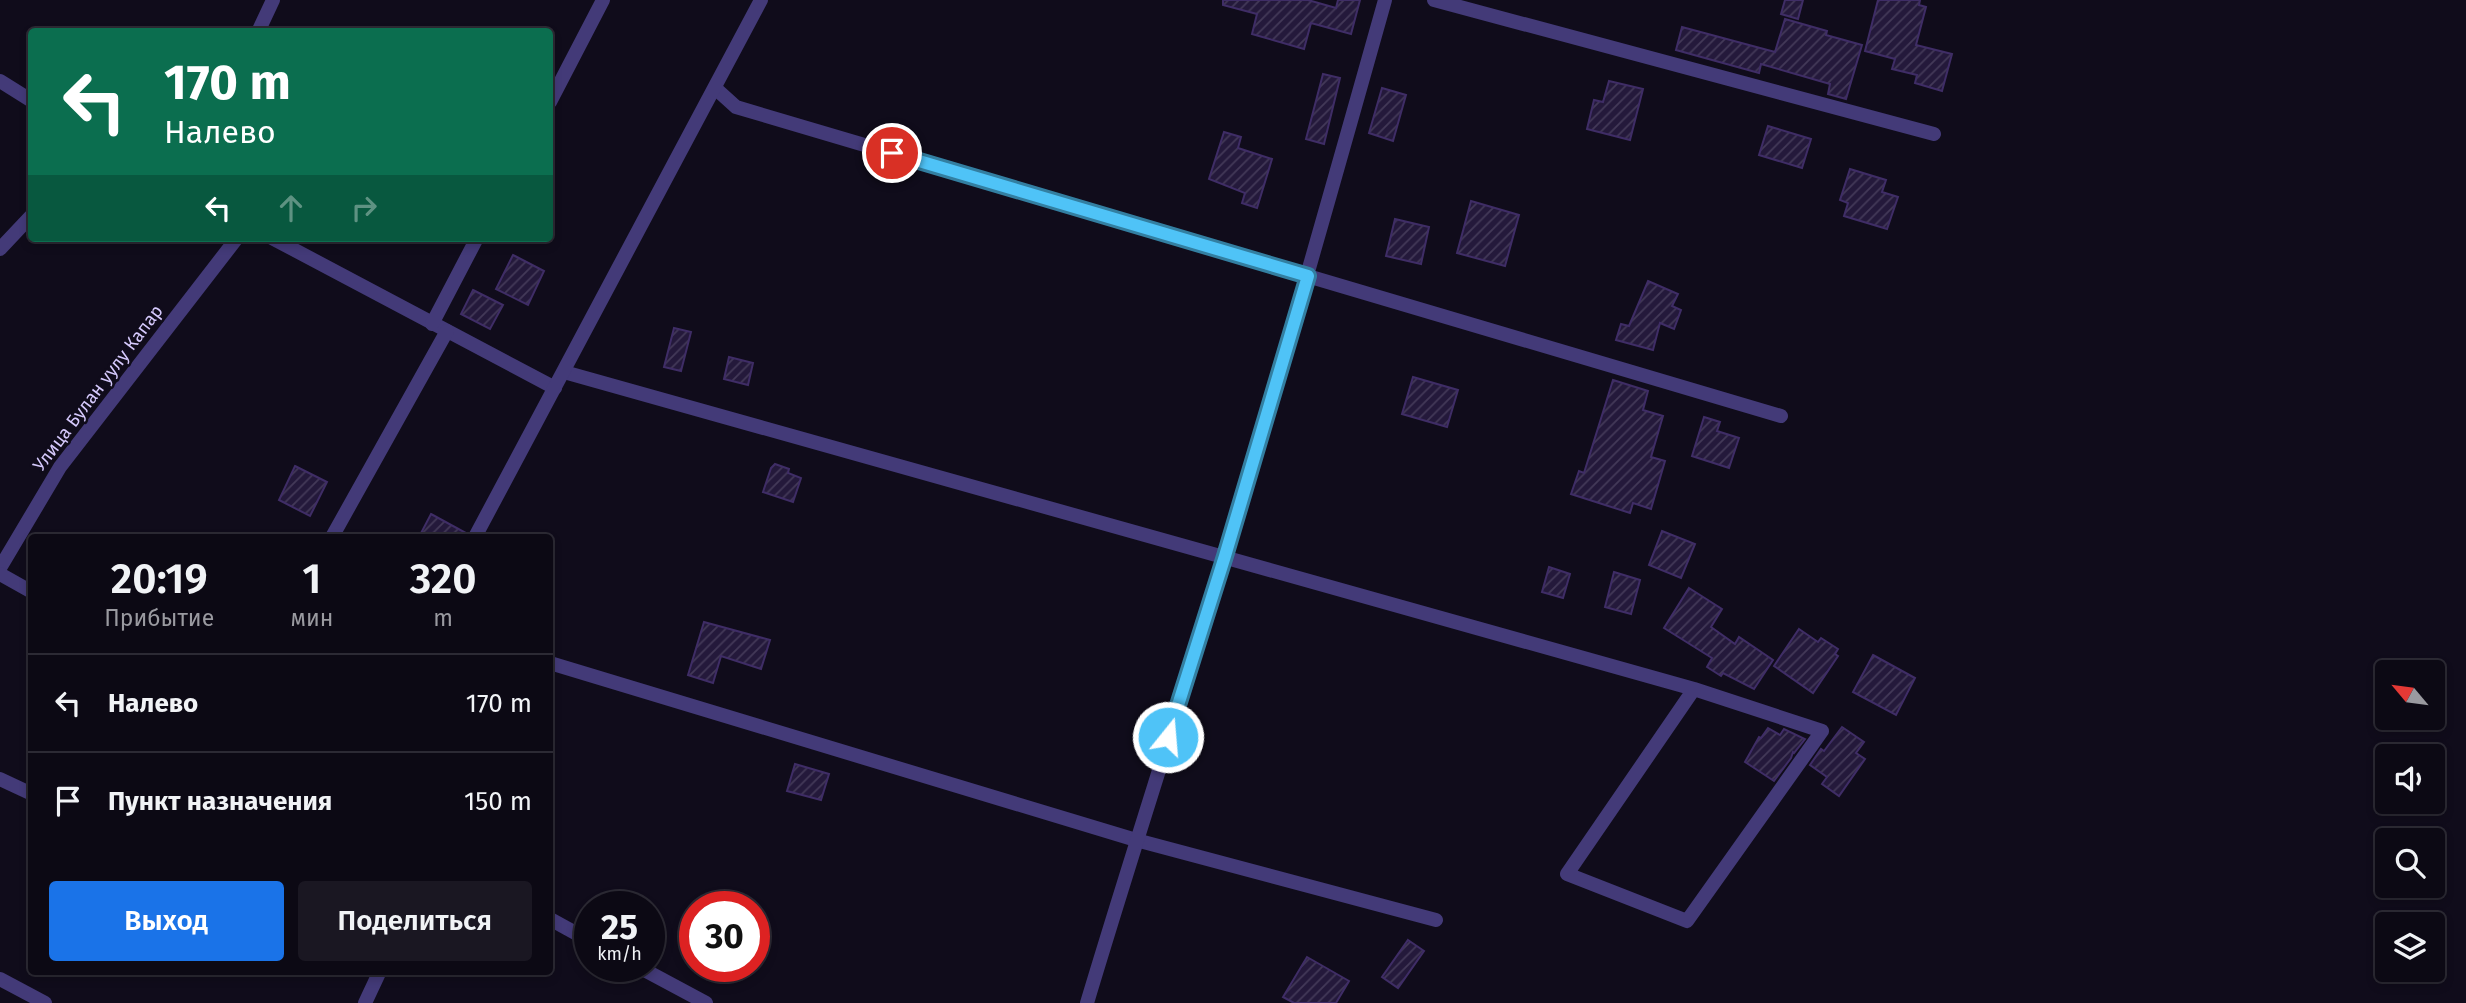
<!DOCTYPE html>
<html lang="ru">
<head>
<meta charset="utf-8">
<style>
	:root { --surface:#0c0914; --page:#1a1722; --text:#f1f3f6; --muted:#9a9aa0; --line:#2c2a34; --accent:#1a73e8 }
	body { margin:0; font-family:"Fira Sans",sans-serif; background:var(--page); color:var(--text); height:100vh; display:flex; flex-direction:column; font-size:26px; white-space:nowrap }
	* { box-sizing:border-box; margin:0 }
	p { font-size:23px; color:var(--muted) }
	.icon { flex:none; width:38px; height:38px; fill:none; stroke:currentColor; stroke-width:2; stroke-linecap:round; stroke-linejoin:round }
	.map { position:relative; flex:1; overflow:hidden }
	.details { position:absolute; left:28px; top:534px; width:525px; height:441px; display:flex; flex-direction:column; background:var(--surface); border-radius:7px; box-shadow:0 4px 10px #0003,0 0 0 2px var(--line) }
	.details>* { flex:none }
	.hud { position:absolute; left:28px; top:28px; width:525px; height:214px; border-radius:7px; box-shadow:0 4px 10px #0003,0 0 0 2px var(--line); background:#0b6e4f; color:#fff; overflow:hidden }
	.needle { width:46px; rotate:299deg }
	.buttons { position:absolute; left:2375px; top:660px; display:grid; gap:14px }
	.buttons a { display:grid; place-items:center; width:70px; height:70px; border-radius:7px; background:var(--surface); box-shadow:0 4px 10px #0003,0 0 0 2px var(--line); font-size:35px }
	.speed { position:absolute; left:574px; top:891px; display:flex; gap:14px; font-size:35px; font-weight:700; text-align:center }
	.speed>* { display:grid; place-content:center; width:91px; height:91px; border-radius:50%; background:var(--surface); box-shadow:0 4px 10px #0003,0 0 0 2px var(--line); line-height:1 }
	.speed small { font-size:18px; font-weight:400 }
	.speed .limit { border:10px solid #d22; background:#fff; color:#111 }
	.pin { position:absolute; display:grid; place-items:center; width:60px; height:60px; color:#fff; margin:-30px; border:4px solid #fff; border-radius:50%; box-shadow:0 2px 7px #0007 }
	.me { position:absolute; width:77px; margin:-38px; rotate:17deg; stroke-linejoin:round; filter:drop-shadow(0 0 5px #0008) }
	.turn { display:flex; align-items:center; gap:24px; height:147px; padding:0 21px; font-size:32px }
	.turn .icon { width:91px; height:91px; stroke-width:2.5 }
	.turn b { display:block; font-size:49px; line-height:60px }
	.lanes { display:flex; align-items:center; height:66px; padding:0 21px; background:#0003; justify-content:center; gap:35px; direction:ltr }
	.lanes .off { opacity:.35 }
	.eta { display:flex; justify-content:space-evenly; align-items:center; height:119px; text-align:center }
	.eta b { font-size:42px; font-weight:600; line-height:49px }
	.button { display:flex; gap:14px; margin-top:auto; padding:14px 21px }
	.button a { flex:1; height:80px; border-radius:7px; background:var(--accent); color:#fff; font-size:28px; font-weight:600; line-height:80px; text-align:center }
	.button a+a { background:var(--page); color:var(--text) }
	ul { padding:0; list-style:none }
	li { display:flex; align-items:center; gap:21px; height:98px; padding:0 21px; border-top:2px solid var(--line) }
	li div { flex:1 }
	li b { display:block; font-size:26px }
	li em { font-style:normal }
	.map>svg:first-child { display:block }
	.building { fill:url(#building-hatch); stroke:#3f2d66; stroke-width:2 }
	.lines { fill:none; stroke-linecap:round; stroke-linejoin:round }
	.minor { stroke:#433a78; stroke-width:14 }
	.route-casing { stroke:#337fa1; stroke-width:18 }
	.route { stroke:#4fc3f7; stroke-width:12 }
	.labels { text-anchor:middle; stroke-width:5; stroke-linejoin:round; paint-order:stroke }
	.street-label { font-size:18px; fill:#d5c9fc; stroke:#100c1b }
</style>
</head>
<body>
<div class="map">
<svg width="2466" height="1003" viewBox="0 0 2466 1003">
	<defs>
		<pattern id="building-hatch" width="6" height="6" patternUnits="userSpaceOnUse" patternTransform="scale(1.75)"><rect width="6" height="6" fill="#24193b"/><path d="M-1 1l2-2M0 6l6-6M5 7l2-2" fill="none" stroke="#433958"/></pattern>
	</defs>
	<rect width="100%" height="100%" fill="#100c1b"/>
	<g class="building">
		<path d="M1223 0H1308L1336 8 1338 0H1360L1351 34 1311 23 1304 49 1252 34 1257 14 1223 5Z"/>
		<path d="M1785 0H1803L1798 19 1781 14Z"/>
		<path d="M1878 0H1920L1919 5 1926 7 1916 45 1952 54 1942 91 1915 83 1917 75 1892 69 1895 59 1865 51Z"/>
		<path d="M1785 19 1827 31 1826 35 1862 45 1846 99 1828 94 1830 84 1761 64 1759 73 1676 50 1682 27 1775 52Z"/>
		<path d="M1323 74 1340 78 1324 144 1306 139Z"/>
		<path d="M1609 81 1643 89 1630 140 1587 129 1594 100 1603 102Z"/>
		<path d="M1382 88 1406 95 1393 141 1369 133Z"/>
		<path d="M1768 126 1811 139 1802 168 1759 155Z"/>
		<path d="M1224 132 1241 137 1238 148 1272 159 1257 208 1242 203 1245 193 1209 179Z"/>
		<path d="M1850 169 1886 180 1882 192 1898 197 1887 229 1844 216 1848 203 1840 200Z"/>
		<path d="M1471 201 1519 215 1505 266 1457 253Z"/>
		<path d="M1395 219 1429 227 1421 264 1386 256Z"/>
		<path d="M513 255 544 271 528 305 496 289Z"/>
		<path d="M1648 281 1678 294 1672 306 1681 310 1674 329 1660 323 1653 350 1616 340 1621 324 1629 326Z"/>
		<path d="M473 290 503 305 490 329 461 314Z"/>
		<path d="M674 328 691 332 681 371 664 367Z"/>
		<path d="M729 357 753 363 748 385 724 379Z"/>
		<path d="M1413 377 1458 390 1447 427 1402 414Z"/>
		<path d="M1613 380 1648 391 1643 410 1663 416 1651 457 1665 461 1651 509 1633 503 1630 513 1571 494 1579 471 1584 473Z"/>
		<path d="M1704 417 1720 422 1717 431 1739 438 1729 468 1692 456Z"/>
		<path d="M775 464 789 469 788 473 801 478 793 502 763 492 771 468Z"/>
		<path d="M295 466 327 482 310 516 279 500Z"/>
		<path d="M431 514 466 533 465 537H419Z"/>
		<path d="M1662 531 1695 544 1681 578 1649 565Z"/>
		<path d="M1549 567 1570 574 1563 598 1542 592Z"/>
		<path d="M1614 572 1640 580 1631 614 1605 607Z"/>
		<path d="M1689 588 1722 609 1711 627 1735 644 1739 637 1773 660 1754 689 1723 673 1721 676 1707 667 1712 658 1664 628Z"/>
		<path d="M704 622 770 640 761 669 721 656 713 683 688 675Z"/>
		<path d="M1799 629 1818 642 1821 638 1838 649 1835 654 1838 656 1813 693 1774 666Z"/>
		<path d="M1873 655 1915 678 1896 715 1853 692Z"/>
		<path d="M1842 727 1864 742 1856 753 1865 759 1839 796 1822 784 1827 777 1810 765 1821 749 1824 751Z"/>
		<path d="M1768 728 1780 735 1784 729 1805 739 1794 753 1793 752 1791 758 1774 781 1745 762 1759 737 1761 738Z"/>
		<path d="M795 764 829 774 821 800 787 791Z"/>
		<path d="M1408 940 1424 951 1398 988 1382 977Z"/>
		<path d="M1307 957 1349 981 1336 1003H1294L1283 997Z"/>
	</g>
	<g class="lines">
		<g class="minor">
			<path d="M1434 0 1934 134"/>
			<path d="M258 32 273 0"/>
			<path d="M0 81 32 101"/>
			<path d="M715 88 736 107 1781 416"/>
			<path d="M550 102 603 0"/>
			<path d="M272 238 555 388"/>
			<path d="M0 249 32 215"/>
			<path d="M432 324 477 238"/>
			<path d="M564 372 1694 689 1822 731 1687 921 1567 874 1694 689"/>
			<path d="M332 537 447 331"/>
			<path d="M475 537 761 0"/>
			<path d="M0 568 60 467 237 238"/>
			<path d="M0 574 32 592"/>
			<path d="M550 663 1136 840 1436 920"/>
			<path d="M0 779 32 794"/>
			<path d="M550 919 590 941"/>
			<path d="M637 966 706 1003"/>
			<path d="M0 979 45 1003"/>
			<path d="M365 1003 380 971"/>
			<path d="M1087 1003C1132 853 1181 704 1226 553 1281 370 1333 185 1385 0"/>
		</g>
	</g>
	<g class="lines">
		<defs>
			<path id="route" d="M892 153 1308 276 1225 556 1168 737"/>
		</defs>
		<use href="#route" class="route-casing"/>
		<use href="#route" class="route"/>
	</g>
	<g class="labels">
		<g class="street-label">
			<text transform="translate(98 388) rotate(-53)" y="6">Улица Булан уулу Капар</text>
		</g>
	</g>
</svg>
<div class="buttons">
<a><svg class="needle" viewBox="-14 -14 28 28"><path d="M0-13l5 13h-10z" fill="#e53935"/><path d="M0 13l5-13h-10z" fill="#9a9aa0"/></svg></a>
<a><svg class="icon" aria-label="sound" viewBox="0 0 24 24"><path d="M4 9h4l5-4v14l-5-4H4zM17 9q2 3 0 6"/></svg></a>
<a><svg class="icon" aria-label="search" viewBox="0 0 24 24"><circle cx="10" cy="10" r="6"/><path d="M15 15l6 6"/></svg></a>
<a><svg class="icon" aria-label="layers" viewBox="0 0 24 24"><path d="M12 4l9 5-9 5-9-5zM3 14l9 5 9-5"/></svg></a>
</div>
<div class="speed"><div>25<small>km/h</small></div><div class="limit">30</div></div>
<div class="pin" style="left:892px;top:153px;background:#d93025"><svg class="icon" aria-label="arrive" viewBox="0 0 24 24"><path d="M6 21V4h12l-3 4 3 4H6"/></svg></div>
<svg class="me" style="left:1168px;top:737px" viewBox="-20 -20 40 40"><circle r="17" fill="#4fc3f7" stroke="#fff" stroke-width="3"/><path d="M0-11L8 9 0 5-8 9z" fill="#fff"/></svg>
<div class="hud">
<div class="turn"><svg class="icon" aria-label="left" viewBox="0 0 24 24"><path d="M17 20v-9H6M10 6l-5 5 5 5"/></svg><div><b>170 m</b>Налево</div></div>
<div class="lanes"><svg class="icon" aria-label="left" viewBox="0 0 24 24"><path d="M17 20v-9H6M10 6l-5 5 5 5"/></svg><svg class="icon off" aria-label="ahead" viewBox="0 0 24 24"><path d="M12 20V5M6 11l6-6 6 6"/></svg><svg class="icon off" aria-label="right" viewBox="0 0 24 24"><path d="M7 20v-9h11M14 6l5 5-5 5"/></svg></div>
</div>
<section class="details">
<div class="eta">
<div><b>20:19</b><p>Прибытие</p></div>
<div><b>1</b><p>мин</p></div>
<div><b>320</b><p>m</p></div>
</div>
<ul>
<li><svg class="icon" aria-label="left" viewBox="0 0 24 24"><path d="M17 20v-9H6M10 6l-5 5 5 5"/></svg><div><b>Налево</b></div><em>170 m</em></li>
<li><svg class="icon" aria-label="arrive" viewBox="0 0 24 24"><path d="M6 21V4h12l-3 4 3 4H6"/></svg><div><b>Пункт назначения</b></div><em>150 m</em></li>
</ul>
<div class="button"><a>Выход</a><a>Поделиться</a></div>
</section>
</div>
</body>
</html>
